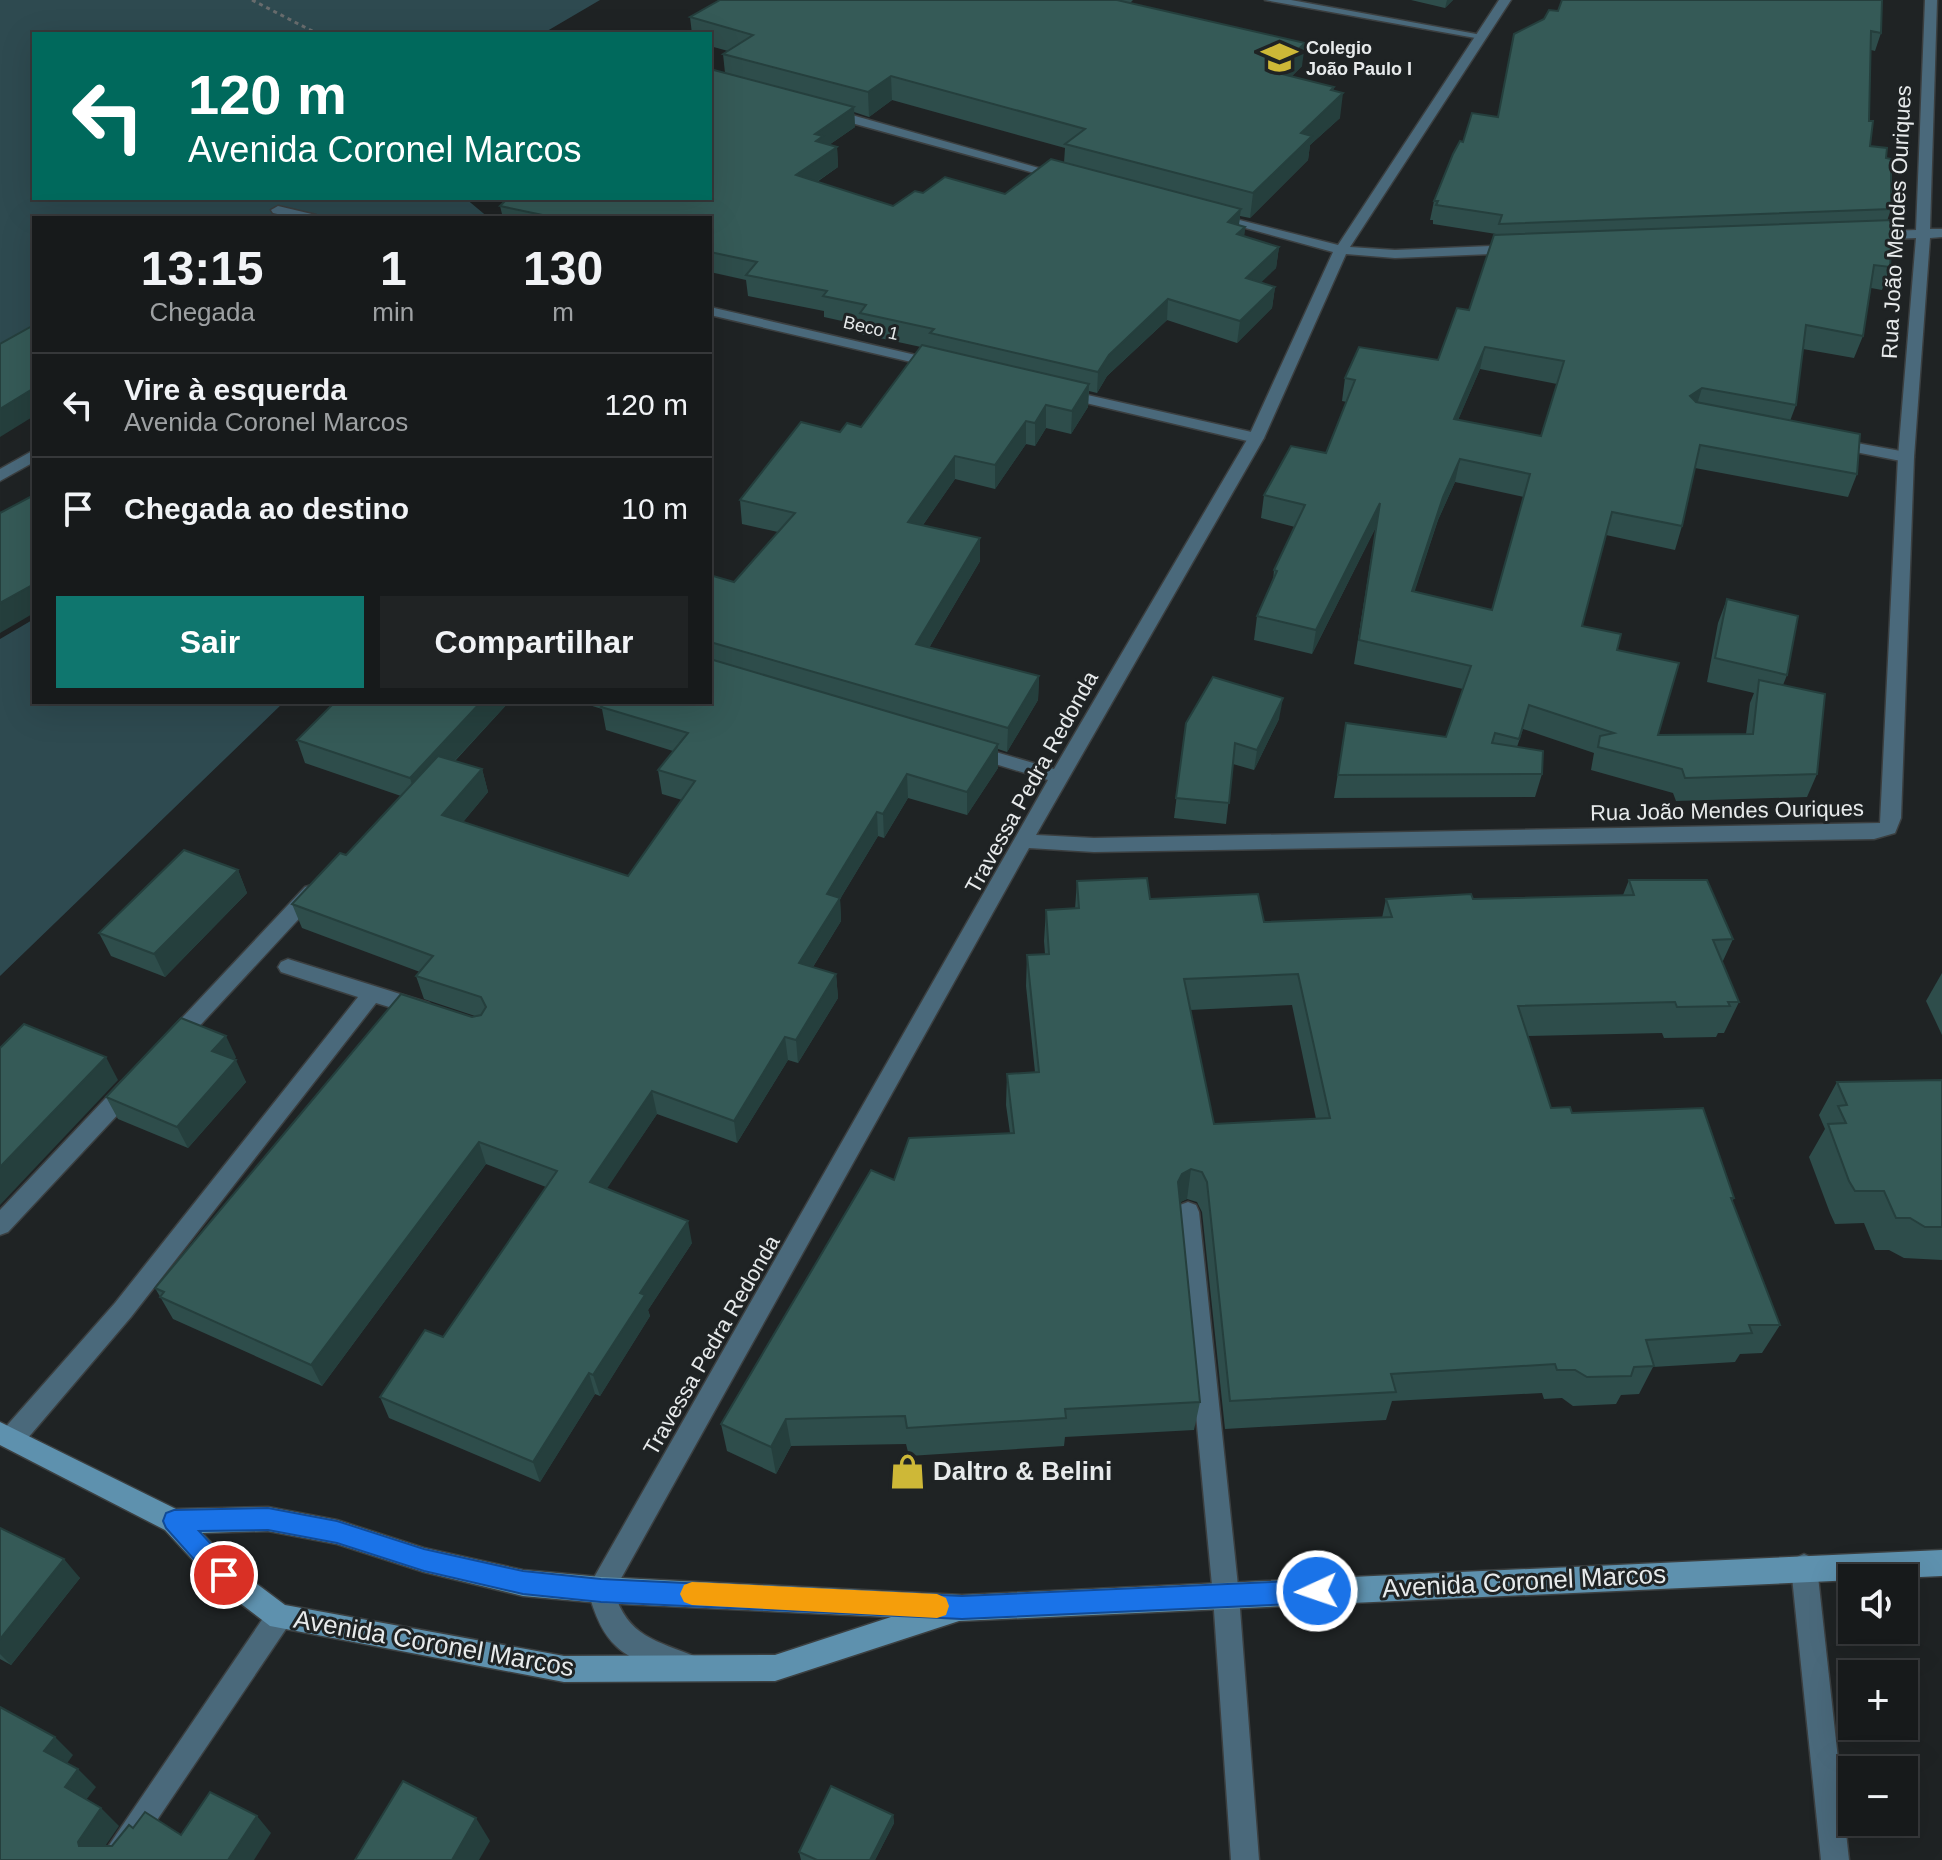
<!DOCTYPE html>
<html lang="pt">
<head>
<meta charset="utf-8">
<style>
	:root { --surface:#171a1b; --page:#202324; --text:#f1f3f6; --muted:#9ea1a3; --line:#36383a; --accent:#0f766e }
	body { margin:0; font-family:Helvetica,sans-serif; background:var(--page); color:var(--text); height:100vh; display:flex; flex-direction:column; font-size:30px; white-space:nowrap }
	* { box-sizing:border-box; margin:0 }
	p { font-size:26px; color:var(--muted) }
	.icon { flex:none; width:44px; height:44px; fill:none; stroke:currentColor; stroke-width:2; stroke-linecap:round; stroke-linejoin:round }
	.map { position:relative; flex:1; overflow:hidden }
	.sheet { position:absolute; left:32px; top:216px; width:680px; height:488px; display:flex; flex-direction:column; background:var(--surface); border-radius:0px; box-shadow:0 8px 32px #0002,0 0 0 2px var(--line) }
	.sheet>* { flex:none }
	.banner { position:absolute; left:32px; top:32px; width:680px; height:168px; border-radius:0px; box-shadow:0 8px 32px #0002,0 0 0 2px var(--line); background:#00695c; color:#fff; overflow:hidden }
	.tools { position:absolute; left:1838px; top:1564px; display:grid; gap:16px }
	.tools a { display:grid; place-items:center; width:80px; height:80px; border-radius:0px; background:var(--surface); box-shadow:0 8px 32px #0002,0 0 0 2px var(--line); font-size:40px }
	.pin { position:absolute; display:grid; place-items:center; width:68px; height:68px; color:#fff; margin:-34px; border:4px solid #fff; border-radius:50%; box-shadow:0 2px 8px #0007 }
	.me { position:absolute; width:88px; margin:-44px; rotate:267deg; stroke-linejoin:round; filter:drop-shadow(0 0 6px #0008) }
	.turn { display:flex; align-items:center; gap:28px; height:168px; padding:0 24px; font-size:36px }
	.turn .icon { width:104px; height:104px; stroke-width:2.5 }
	.turn b { display:block; font-size:56px; line-height:68px }
	.eta { display:flex; justify-content:space-evenly; align-items:center; height:136px; text-align:center }
	.eta b { font-size:48px; font-weight:700; line-height:56px }
	.cta { display:flex; gap:16px; margin-top:auto; padding:16px 24px }
	.cta a { flex:1; height:92px; border-radius:0px; background:var(--accent); color:#fff; font-size:32px; font-weight:700; line-height:92px; text-align:center }
	.cta a+a { background:var(--page); color:var(--text) }
	ul { padding:0; list-style:none }
	li { display:flex; align-items:center; gap:24px; height:104px; padding:0 24px; border-top:2px solid var(--line) }
	li div { flex:1 }
	li b { display:block; font-size:30px }
	li em { font-style:normal }
	.map>svg:first-child { display:block }
	.green { fill:#2e4a50 }
	.lines { fill:none; stroke-linecap:round; stroke-linejoin:round }
	.lane-casing { stroke:#3b3f40; stroke-width:3 }
	.street-casing { stroke:#3b3f40; stroke-width:3 }
	.secondary-casing { stroke:#3b3f40; stroke-width:3 }
	.path { stroke:#686c6d; stroke-width:3; stroke-dasharray:4 4; stroke-linecap:butt }
	.lane { fill:#4a697b; fill-rule:evenodd }
	.street { fill:#4a697b; fill-rule:evenodd }
	.secondary { fill:#5e91ae; fill-rule:evenodd }
	.wall { fill:#2e4d4b; fill-rule:evenodd }
	.shaded-wall { fill:#253f3d }
	.building { fill:#355a57; stroke:#253f3d; stroke-width:2; fill-rule:evenodd }
	.route { fill:#1a73e8; stroke:#114b97; stroke-width:2 }
	.slow { fill:#f59e0b }
	.labels { text-anchor:middle; stroke-width:6; stroke-linejoin:round; paint-order:stroke }
	.far-poi-label { font-size:18px; font-weight:bold; fill:#e7eaeb; stroke:#1f2324; text-anchor:start }
	.far-street-label { font-size:18px; fill:#e7eaeb; stroke:#1f2324 }
	.street-label { font-size:22px; fill:#e7eaeb; stroke:#1f2324 }
	.near-poi-label { font-size:26px; font-weight:bold; fill:#e7eaeb; stroke:#1f2324; text-anchor:start }
	.near-street-label { font-size:26px; fill:#e7eaeb; stroke:#1f2324 }
</style>
</head>
<body>
<div class="map">
<svg width="1942" height="1860" viewBox="0 0 1942 1860">
	<rect width="100%" height="100%" fill="#1f2324"/>
	<g class="green">
		<path d="M0 0H600L542 34H34V198H465L489 218H34V330L0 350Z"/>
		<path d="M34 619V702H284L0 976V639Z"/>
	</g>
	<g class="lines">
		<defs>
			<g id="lane">
				<path d="M1265 0H1291L1487 36 1481 39Z"/>
				<path d="M278 206 316 215 318 218H295L273 213 271 210Z"/>
				<path d="M710 307 937 360 944 364 937 368 710 315Z"/>
				<path d="M1061 389 1256 433 1264 438 1256 443 1056 396V390Z"/>
				<path d="M1835 439 1906 452 1914 457 1906 462 1830 447 1827 444Z"/>
			</g>
			<g id="street">
				<path d="M1499 0H1511L1350 247 1395 250 1515 245 1522 249 1515 253 1395 258 1346 254 1264 438 1036 835 1094 838 1880 823 1898 457 1916 238 1867 240 1860 236 1867 232 1916 230 1925 0H1937L1930 229H1942V237L1930 238 1914 457 1901 818 1895 833 1874 839 1094 852 1029 848 614 1591C627 1637 657 1641 697 1657L700 1667 697 1677 687 1680C629 1657 605 1656 588 1590L592 1581 1048 780 969 756 966 752 975 746 1054 769 1248 438 1333 252 1209 218 1216 214 1338 245Z"/>
				<path d="M826 110H834L1067 176 1056 179 826 116Z"/>
				<path d="M34 450V462L0 481V469Z"/>
				<path d="M312 885 319 887 322 892 319 897 180 1047 173 1049 166 1047 162 1041 166 1035 305 887Z"/>
				<path d="M288 959 429 1003 432 1009 429 1015 422 1017 376 1003 131 1317 21 1446 12 1449 3 1446 0 1439 3 1430 115 1303 358 997 281 972 278 967 281 962Z"/>
				<path d="M129 1079 137 1082 140 1088 137 1094 8 1232 0 1235V1210L121 1082Z"/>
				<path d="M1188 1202 1196 1205 1199 1212 1239 1596 1259 1860H1231L1213 1596 1177 1212 1180 1205Z"/>
				<path d="M1804 1554 1813 1558 1817 1567 1849 1860H1821L1791 1567 1795 1558Z"/>
				<path d="M279 1604 288 1608 292 1617 288 1626 130 1860H99L270 1608Z"/>
			</g>
			<path id="secondary" d="M0 1422 176 1509 268 1507 337 1520 424 1548 523 1570 601 1577 962 1595 1942 1550V1576L959 1621 775 1681 564 1682 270 1626 215 1584 165 1530 0 1445ZM268 1531 337 1544 424 1572 523 1596 601 1603 891 1617 775 1655 564 1656 285 1605 233 1566 202 1533Z"/>
		</defs>
		<use href="#lane" class="lane-casing"/>
		<use href="#street" class="street-casing"/>
		<use href="#secondary" class="secondary-casing"/>
		<path class="path" d="M252 0 318 34"/>
		<use href="#lane" class="lane"/>
		<use href="#street" class="street"/>
		<use href="#secondary" class="secondary"/>
	</g>
	<g class="wall">
		<path d="M720 0H1133L1130 3 1302 66 1291 77 1334 91 1340 118 1310 145 1308 160 1250 218 1240 216 1239 225 1245 227 1244 236 1279 247 1276 268 1261 282 1275 287 1272 308 1237 343 1167 320 1107 376 1097 393 1089 391 1088 407 1071 434 1046 428 1035 446 1026 444 995 489 955 479 923 525 980 538V561L929 648 1039 676 1038 700 1007 752 998 749V768L967 815 908 798 884 838 878 836 840 899 841 921 813 967 836 974 838 998 798 1063 788 1060 737 1143 657 1114 606 1189 692 1243 648 1310 650 1316 600 1396 595 1394 540 1482 389 1418 380 1397 443 1337 546 1187 486 1164 322 1386 173 1319 155 1288 472 1017 475 1016 424 999 416 976 420 972 302 928 292 904 346 855 401 796 305 763 297 740 509 702 455 761 482 769 488 792 463 822 628 876 682 800 662 794 658 770 673 751 606 730 602 709 579 702H710V575L734 582 778 532 742 524 740 500 840 432 861 427 921 347 861 334 860 325 824 317V311L748 296 746 280 710 272V218H503L500 206 725 73 723 54 728 51 710 46V34H692L690 17ZM892 100 1065 148 1064 163 1005 194 923 193 893 206 817 182 838 167 837 147 829 145 855 127 854 112 869 117Z"/>
		<path d="M1411 0H1453L1445 8Z"/>
		<path d="M1562 0 1881 33 1875 51 1871 50 1869 121 1870 146 1886 158 1891 209 1887 221 1890 267 1882 290 1871 288 1863 336 1854 358 1803 349 1796 405 1790 421 1857 474 1848 497 1695 468 1682 526 1675 550 1606 535 1582 626 1617 650 1658 735 1746 734 1750 703 1754 693 1707 682 1718 623 1727 599 1787 675 1783 685 1817 774 1807 797 1676 801 1673 793 1591 770 1594 753 1523 729 1517 747 1542 774 1535 797 1334 798 1346 723 1446 737 1463 689 1354 664 1376 527 1312 654 1254 640 1257 616 1273 581 1274 570 1295 527 1261 518 1264 495 1326 453 1347 402 1342 401 1345 378 1438 360 1469 310 1496 234 1433 224V220H1430L1434 201 1463 142 1498 117 1558 11ZM1480 369 1557 384 1541 436 1458 420ZM1455 482 1524 497 1492 610 1414 592 1438 520Z"/>
		<path d="M1279 719 1254 770 1233 764 1226 824 1174 818 1186 723Z"/>
		<path d="M238 870 247 893 165 977 111 956 99 933Z"/>
		<path d="M1629 880 1733 939 1722 963 1739 1002 1724 1033H1718L1716 1037 1664 1038 1662 1033 1528 1036 1551 1108 1572 1113 1734 1198 1732 1202 1780 1325 1762 1353 1740 1354 1735 1362 1653 1367 1639 1394 1621 1395 1616 1404 1573 1406 1562 1398 1544 1399 1542 1393 1392 1401 1386 1420 1225 1429 1202 1212 1197 1202 1187 1199 1180 1202 1200 1402 1194 1430 1065 1437 1064 1446 909 1456 906 1444 791 1446 776 1474 727 1451 721 1424 894 1180 1010 1133 1006 1105 1007 1074 1035 1072 1026 986 1027 955 1045 954 1044 941 1046 910 1075 909 1077 881 1150 899 1264 922 1382 918 1386 899H1473L1623 895ZM1292 1005 1316 1119 1214 1124 1190 1010Z"/>
		<path d="M1942 973V1035L1926 1001Z"/>
		<path d="M236 1057 234 1060 246 1082 188 1148 118 1119 106 1097Z"/>
		<path d="M1942 1080V1260L1904 1258 1889 1250H1875L1864 1223 1835 1224 1830 1213 1809 1157 1825 1129 1819 1115 1837 1082Z"/>
		<path d="M0 1528 80 1578 11 1665 0 1659Z"/>
		<path d="M893 1815 894 1823 875 1860H801L799 1852Z"/>
	</g>
	<g class="shaded-wall">
		<path d="M1447 0H1453L1445 8Z"/>
		<path d="M1305 43 1302 66 1271 96 1274 72Z"/>
		<path d="M891 76 892 100 869 117 868 92Z"/>
		<path d="M1334 87 1332 104 1343 93 1340 118 1310 145 1308 160 1250 218 1253 193 1301 133Z"/>
		<path d="M854 107 855 127 823 149 837 147 838 167 797 195 796 175 815 134Z"/>
		<path d="M1241 209 1238 230 1228 222Z"/>
		<path d="M1245 227 1243 248 1237 234Z"/>
		<path d="M1279 247 1276 268 1244 299 1246 278Z"/>
		<path d="M1275 287 1272 308 1237 343 1240 321Z"/>
		<path d="M1168 299 1167 320 1107 376 1097 393 1098 372 1109 355Z"/>
		<path d="M1485 347 1480 369 1449 441 1454 419Z"/>
		<path d="M1089 384 1088 407 1071 434 1072 411Z"/>
		<path d="M34 388V416L0 437V409Z"/>
		<path d="M1702 388 1695 411 1690 396Z"/>
		<path d="M1046 405V428L1035 446V423Z"/>
		<path d="M1026 421V444L995 489V465Z"/>
		<path d="M955 456V479L909 545 908 522Z"/>
		<path d="M1460 459 1455 482 1438 520 1407 615 1412 591 1443 497Z"/>
		<path d="M1380 503 1376 527 1312 654 1316 630Z"/>
		<path d="M980 538V561L917 668 916 644Z"/>
		<path d="M34 584V613L0 633V603Z"/>
		<path d="M1039 676 1038 700 1007 752 1008 728Z"/>
		<path d="M1283 698 1279 719 1254 770 1257 750Z"/>
		<path d="M481 702H509L417 801 410 778Z"/>
		<path d="M998 744V768L967 815V792Z"/>
		<path d="M482 769 488 792 449 839 442 815Z"/>
		<path d="M907 774 908 798 884 838 883 814Z"/>
		<path d="M877 812 878 836 840 899 841 921 801 986 799 963 827 894Z"/>
		<path d="M238 870 247 893 165 977 154 954Z"/>
		<path d="M836 974 838 998 798 1063 796 1040Z"/>
		<path d="M226 1036 236 1057 223 1073 212 1051Z"/>
		<path d="M785 1037 788 1060 737 1143 734 1121Z"/>
		<path d="M106 1057 118 1080 0 1205V1167Z"/>
		<path d="M236 1060 246 1082 188 1148 177 1127Z"/>
		<path d="M652 1091 657 1114 596 1205 590 1182Z"/>
		<path d="M479 1142 486 1164 322 1386 311 1365Z"/>
		<path d="M1191 1169 1187 1199 1177 1204 1178 1182 1182 1174Z"/>
		<path d="M688 1221 692 1243 648 1310 650 1316 600 1396 593 1375 640 1293Z"/>
		<path d="M589 1373 595 1394 540 1482 533 1462Z"/>
		<path d="M786 1419 791 1446 776 1474 771 1447Z"/>
		<path d="M64 1559 80 1578 11 1665 0 1654V1639Z"/>
		<path d="M55 1737 73 1755 63 1769 44 1751Z"/>
		<path d="M78 1769 96 1787 83 1804 65 1787Z"/>
		<path d="M101 1808 119 1826 97 1858 79 1846 78 1842Z"/>
		<path d="M893 1815 894 1823 875 1860H870Z"/>
		<path d="M257 1816 271 1833 254 1860H228Z"/>
		<path d="M476 1818 490 1841 479 1860H452Z"/>
	</g>
	<g class="building">
		<path d="M720 0H1117L1305 43 1274 72 1334 87 1331 90 1343 93 1301 133 1312 136 1253 193 1065 144 1085 129 891 76 868 92 723 54 753 35 690 17Z"/>
		<path d="M1562 0H1882L1881 33 1871 31 1869 121H1873L1870 146 1887 148 1886 158 1891 159V209L1499 224 1502 215 1436 205 1438 201H1434L1453 154 1460 141 1463 142 1472 113 1498 117 1514 34 1544 19 1549 10 1558 11Z"/>
		<path d="M710 69 854 107 815 134 823 136 816 141 837 147 796 175 893 206 915 191 923 193 945 177 1005 194 1051 159 1241 209 1228 222 1245 227 1237 234 1279 247 1246 278 1275 287 1240 321 1168 299 1109 355 1098 372 930 333 934 329 860 313 866 305 823 296 827 291 746 275 757 262 710 252V218H557L500 206 508 198H710Z"/>
		<path d="M1893 220 1890 267 1874 265 1863 336 1806 325 1796 405 1702 388 1690 396 1696 402 1860 434 1857 474 1700 445 1682 526 1612 512 1582 626 1621 634 1617 650 1679 663 1658 735 1753 734 1759 680 1825 694 1817 774 1685 778 1682 769 1598 747 1600 736 1614 733 1529 705 1519 739 1495 733 1492 743 1543 751 1542 774 1338 775 1346 723 1446 737 1471 666 1359 640 1380 503 1316 630 1257 616 1277 571 1274 570 1305 505 1264 495 1291 446 1326 453 1355 380 1345 378 1359 347 1438 360 1457 308 1469 310 1494 235ZM1485 347 1564 361 1541 436 1454 419ZM1460 459 1530 474 1492 610 1412 591 1443 497Z"/>
		<path d="M34 325V388L0 409V344Z"/>
		<path d="M922 345 1089 384 1072 411 1046 405 1035 423 1026 421 995 465 955 456 908 522 980 538 916 644 1039 676 1008 728 710 642V575L734 582 795 513 740 500 801 422 840 432 847 423 861 427Z"/>
		<path d="M34 495V584L0 603V513Z"/>
		<path d="M1727 599 1798 616 1787 675 1715 658Z"/>
		<path d="M710 659 998 744 967 792 907 774 883 814 877 812 827 894 840 898 799 963 836 974 796 1040 785 1037 734 1121 652 1091 590 1182 688 1221 640 1293 645 1295 593 1375 589 1373 533 1462 380 1397 425 1330 443 1337 557 1171 479 1142 311 1365 160 1297 164 1292 155 1288 401 994 472 1017 481 1015 486 1007 481 997 416 976 433 956 292 904 340 853 346 855 438 756 482 769 442 815 628 876 695 781 658 770 688 733 601 707 605 702H710Z"/>
		<path d="M1213 677 1283 698 1257 750 1235 743 1229 803 1176 798 1186 723Z"/>
		<path d="M335 702H481L410 778 297 740Z"/>
		<path d="M184 850 238 870 154 954 99 933Z"/>
		<path d="M1147 878 1150 899 1258 894 1264 922 1392 917 1386 899 1471 894 1473 899 1634 895 1629 880H1707L1733 939 1713 940 1739 1002H1728L1730 1006 1677 1007 1675 1002 1518 1006 1551 1108 1570 1107 1572 1113 1703 1108 1734 1198H1731L1780 1325H1749L1752 1333 1646 1340 1654 1366 1634 1367 1631 1376 1587 1377 1575 1370H1557L1555 1364 1391 1374 1396 1392 1230 1401 1207 1182 1202 1172 1191 1169 1182 1174 1178 1182 1200 1402 1065 1409 1066 1418 907 1428 905 1416 786 1419 771 1447 721 1424 871 1170 894 1180 909 1138 1014 1133 1007 1074 1039 1072 1027 955 1049 954 1046 910 1079 908 1077 881ZM1298 974 1330 1118 1214 1124 1184 979Z"/>
		<path d="M181 1018 226 1036 212 1051 236 1060 177 1127 106 1097Z"/>
		<path d="M24 1024 106 1057 0 1167V1048Z"/>
		<path d="M1942 1080V1227H1925L1910 1218H1896L1884 1191H1855L1849 1181 1828 1124 1846 1123 1838 1106 1847 1105 1837 1082Z"/>
		<path d="M0 1528 64 1559 0 1639Z"/>
		<path d="M0 1707 55 1737 44 1751 78 1769 65 1787 101 1808 78 1842 79 1846H112L129 1825 133 1828 145 1812 181 1835 210 1792 257 1816 228 1860H0Z"/>
		<path d="M403 1781 476 1818 452 1860H355Z"/>
		<path d="M831 1786 893 1815 870 1860H817L799 1852Z"/>
	</g>
	<path class="route" d="M268 1508 337 1521 424 1549 523 1571 601 1579 962 1596 1317 1580 1326 1583 1329 1591 1326 1600 1317 1603 962 1619 601 1602 523 1594 424 1571 337 1543 268 1530 199 1531 232 1567 236 1575 232 1583 224 1586 215 1583 166 1528 163 1521 166 1513 174 1510Z"/>
	<path class="slow" d="M692 1582 937 1594 946 1598 949 1606 946 1615 937 1618 692 1605 684 1602 680 1594 684 1585Z"/>
	<defs>
		<symbol id="school-bare" viewBox="-9 -9 18 18"><path d="M0-5L7-2L0 1L-7-2ZM-4 1L0 2.5L4 1V4Q0 6-4 4Z" fill="#ceb837" stroke="#1f2324" stroke-width="2.5" paint-order="stroke"/></symbol>
		<symbol id="shop-bare" viewBox="-9 -9 18 18"><path d="M-5-2.5h2.3a2.7 3.5 0 0 1 5.4 0H5L5.5 6h-11ZM-1.5-2.5h3a1.5 2.3 0 0 0-3 0Z" fill="#ceb837" stroke="#1f2324" stroke-width="2.5" paint-order="stroke"/></symbol>
	</defs>
	<g fill-rule="evenodd">
		<use href="#school-bare" x="1254" y="32" width="51" height="51"/>
		<use href="#shop-bare" x="882" y="1446" width="51" height="51"/>
	</g>
	<g class="labels">
		<g class="far-poi-label">
			<text x="1306" y="54">Colegio<tspan x="1306" dy="21">João Paulo I</tspan></text>
		</g>
		<g class="far-street-label">
			<text transform="translate(871 328) rotate(13)" y="6">Beco 1</text>
		</g>
		<g class="street-label">
			<text transform="translate(1896 222) rotate(-87)" y="8">Rua João Mendes Ouriques</text>
			<text transform="translate(1031 782) rotate(-61)" y="8">Travessa Pedra Redonda</text>
			<text transform="translate(1727 810) rotate(-1)" y="8">Rua João Mendes Ouriques</text>
			<text transform="translate(711 1345) rotate(-60)" y="8">Travessa Pedra Redonda</text>
		</g>
		<g class="near-poi-label">
			<text x="933" y="1480">Daltro &amp; Belini</text>
		</g>
		<g class="near-street-label">
			<text transform="translate(1524 1581) rotate(-3)" y="9">Avenida Coronel Marcos</text>
			<text transform="translate(434 1643) rotate(10)" y="9">Avenida Coronel Marcos</text>
		</g>
	</g>
</svg>
<div class="tools">
<a><svg class="icon" aria-label="sound" viewBox="0 0 24 24"><path d="M4 9h4l5-4v14l-5-4H4zM17 9q2 3 0 6"/></svg></a>
<a>+</a>
<a>−</a>
</div>
<div class="pin" style="left:224px;top:1575px;background:#d93025"><svg class="icon" aria-label="arrive" viewBox="0 0 24 24"><path d="M6 21V4h12l-3 4 3 4H6"/></svg></div>
<svg class="me" style="left:1317px;top:1591px" viewBox="-20 -20 40 40"><circle r="17" fill="#1a73e8" stroke="#fff" stroke-width="3"/><path d="M0-11L8 9 0 5-8 9z" fill="#fff"/></svg>
<div class="banner">
<div class="turn"><svg class="icon" aria-label="left" viewBox="0 0 24 24"><path d="M17 20v-9H6M10 6l-5 5 5 5"/></svg><div><b>120 m</b>Avenida Coronel Marcos</div></div>
</div>
<section class="sheet">
<div class="eta">
<div><b>13:15</b><p>Chegada</p></div>
<div><b>1</b><p>min</p></div>
<div><b>130</b><p>m</p></div>
</div>
<ul>
<li><svg class="icon" aria-label="left" viewBox="0 0 24 24"><path d="M17 20v-9H6M10 6l-5 5 5 5"/></svg><div><b>Vire à esquerda</b><p>Avenida Coronel Marcos</p></div><em>120 m</em></li>
<li><svg class="icon" aria-label="arrive" viewBox="0 0 24 24"><path d="M6 21V4h12l-3 4 3 4H6"/></svg><div><b>Chegada ao destino</b></div><em>10 m</em></li>
</ul>
<div class="cta"><a>Sair</a><a>Compartilhar</a></div>
</section>
</div>
</body>
</html>
